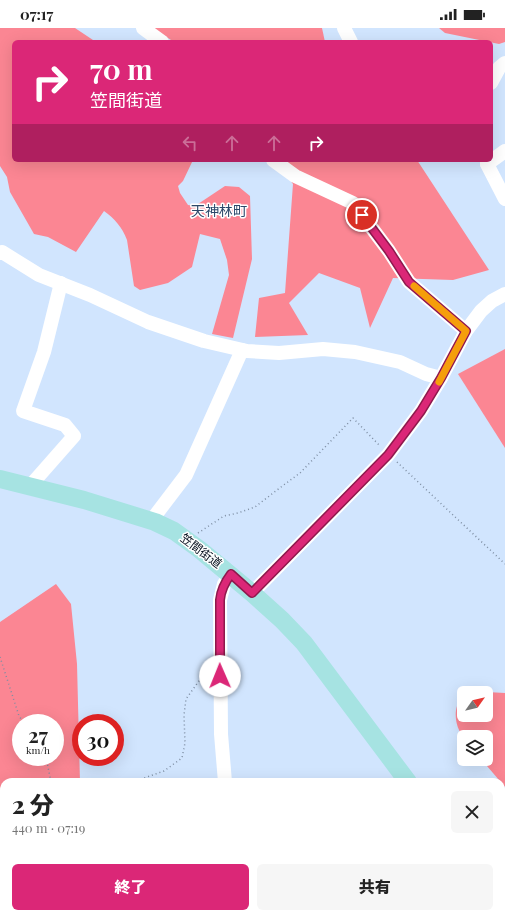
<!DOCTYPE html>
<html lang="ja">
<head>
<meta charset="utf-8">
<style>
	:root { --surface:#fff; --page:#f6f6f6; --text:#222; --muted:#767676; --accent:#db2777 }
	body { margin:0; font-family:"Playfair Display","Noto Sans JP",serif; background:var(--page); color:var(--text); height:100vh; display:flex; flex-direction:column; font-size:15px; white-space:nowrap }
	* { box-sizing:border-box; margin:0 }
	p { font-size:13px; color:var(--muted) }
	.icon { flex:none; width:22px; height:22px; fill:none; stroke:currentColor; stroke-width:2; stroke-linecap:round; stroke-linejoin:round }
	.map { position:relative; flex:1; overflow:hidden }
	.side { position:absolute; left:0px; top:750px; width:505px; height:140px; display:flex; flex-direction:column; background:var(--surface); border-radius:12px 12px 0 0; box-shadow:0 4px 16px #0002 }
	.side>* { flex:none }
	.guide { position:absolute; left:12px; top:12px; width:481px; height:122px; border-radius:6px; box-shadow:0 4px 16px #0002; background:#db2777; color:#fff; overflow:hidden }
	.needle { width:26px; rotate:56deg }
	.controls { position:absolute; left:457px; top:658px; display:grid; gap:8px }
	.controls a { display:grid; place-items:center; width:36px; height:36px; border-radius:6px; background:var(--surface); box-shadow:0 4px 16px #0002; font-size:20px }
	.speed { position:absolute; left:12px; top:686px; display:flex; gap:8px; font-size:20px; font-weight:700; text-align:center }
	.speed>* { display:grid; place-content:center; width:52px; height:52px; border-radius:50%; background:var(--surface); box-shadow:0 4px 16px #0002; line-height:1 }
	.speed small { font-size:10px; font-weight:400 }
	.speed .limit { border:6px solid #d22; background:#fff; color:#111 }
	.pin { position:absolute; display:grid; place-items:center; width:34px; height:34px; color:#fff; margin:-17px; border:2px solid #fff; border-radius:50%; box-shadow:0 1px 4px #0007 }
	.me { position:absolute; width:44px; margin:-22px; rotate:359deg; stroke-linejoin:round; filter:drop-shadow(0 0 3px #0008) }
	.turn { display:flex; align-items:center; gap:14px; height:84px; padding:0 12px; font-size:18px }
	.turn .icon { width:52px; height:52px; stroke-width:2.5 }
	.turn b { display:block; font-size:28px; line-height:34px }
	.lanes { display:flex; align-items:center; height:38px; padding:0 12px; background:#0003; justify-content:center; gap:20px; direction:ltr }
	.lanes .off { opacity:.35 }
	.round { display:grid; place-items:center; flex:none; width:42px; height:42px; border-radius:6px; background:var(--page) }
	.overview { display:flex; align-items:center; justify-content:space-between; height:68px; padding:0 12px }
	h1 { font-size:24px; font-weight:800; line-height:30px }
	.action { display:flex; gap:8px; margin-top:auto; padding:8px 12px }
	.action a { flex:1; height:46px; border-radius:6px; background:var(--accent); color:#fff; font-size:16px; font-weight:800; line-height:46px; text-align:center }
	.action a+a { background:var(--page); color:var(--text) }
	.status { display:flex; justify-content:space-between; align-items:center; height:28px; padding:0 20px; background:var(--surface); direction:ltr }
	.status svg { height:11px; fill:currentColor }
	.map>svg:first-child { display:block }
	.forest { fill:#fb8693; fill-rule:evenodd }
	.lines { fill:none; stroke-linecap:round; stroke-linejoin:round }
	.path { stroke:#7e8ea3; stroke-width:1.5; stroke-dasharray:1 3; stroke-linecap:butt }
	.minor { stroke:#fff; stroke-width:14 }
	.major { stroke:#a6e3e2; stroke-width:18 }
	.route-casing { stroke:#8e194d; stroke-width:10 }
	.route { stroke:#db2777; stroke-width:7 }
	.slow { stroke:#f59e0b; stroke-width:7 }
	.labels { text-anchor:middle; stroke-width:3; stroke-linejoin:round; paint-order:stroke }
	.street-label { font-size:12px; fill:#040e1c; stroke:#fff }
	.quarter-label { font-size:14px; fill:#2c486a; stroke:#fff }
</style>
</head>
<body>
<div class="status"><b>07:17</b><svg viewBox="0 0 49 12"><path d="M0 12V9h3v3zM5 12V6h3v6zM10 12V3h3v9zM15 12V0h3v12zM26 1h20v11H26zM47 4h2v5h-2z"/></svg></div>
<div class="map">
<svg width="505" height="890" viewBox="0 0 505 890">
	<rect width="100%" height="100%" fill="#d1e5fe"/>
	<g class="forest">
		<path d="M0 0H75L96 14H14V132H193L183 153 178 158 180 165 188 177 195 178 225 158 239 159 250 168 252 231 233 310 212 306 229 247 227 232 220 211 200 206 192 239 168 255 140 262 134 258 127 212C122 199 115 191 104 183L76 224 48 209 34 206 10 164 7 149 0 138Z"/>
		<path d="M153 0H322L325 14H174Z"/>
		<path d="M439 0H505V14L499 16 445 5Z"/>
		<path d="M275 132H417L489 242 453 252 393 250 370 300 360 260 319 245 289 275 308 307 255 309 259 270 285 265 293 156Z"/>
		<path d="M505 321V420L458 346Z"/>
		<path d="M56 556 71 576 77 636 80 754H4V856L0 871V594ZM21 695H55V729H21Z"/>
		<path d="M468 663 505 665V759L481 731H486V709H464V710C454 698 452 678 464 667V687H486V665H466Z"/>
		<path d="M67 886H197V890H66Z"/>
	</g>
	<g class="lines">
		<g class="path">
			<path d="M397 434 505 536"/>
			<path d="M198 505 224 488 238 485 255 479 281 459 300 445 353 390 380 418"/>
			<path d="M0 629 19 688 24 695"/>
			<path d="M46 729 51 754"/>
			<path d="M133 754 164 743 182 730 185 715 184 687 186 671 204 646 209 642"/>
		</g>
		<g class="minor">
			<path d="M143 0 162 14"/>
			<path d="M344 0 351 14"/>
			<path d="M491 55 499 40 505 35"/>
			<path d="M273 132 295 148 353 175 389 223 409 254 466 303"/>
			<path d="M487 132V136L505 171"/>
			<path d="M487 136 505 123"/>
			<path d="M0 225 2 224 39 247 90 267 148 294 204 313 247 323 279 325 323 321 355 324 400 334 426 346 441 350"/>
			<path d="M30 458 74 408 65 397 23 383 44 324 61 255"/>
			<path d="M151 493 186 447 242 322"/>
			<path d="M252 565 388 427 421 383 441 350 466 303 481 283 492 273 505 266"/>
			<path d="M225 754 221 706 220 572 224 556 231 546"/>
			<path d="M236 886V890"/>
			<path d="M54 890 55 886"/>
		</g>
		<g class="major">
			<path d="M0 451 84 472 155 494 174 503 199 521 252 565 282 592 304 615 408 754"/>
			<path d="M501 847 505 850"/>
		</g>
	</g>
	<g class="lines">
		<defs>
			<path id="route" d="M220 648V572C221 561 225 554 231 546L252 565 388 427 421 383 441 350 466 303 409 254 389 223 362 187"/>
		</defs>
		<use href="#route" class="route-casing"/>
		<use href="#route" class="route"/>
		<path class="slow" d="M414 258 466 303 439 354"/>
	</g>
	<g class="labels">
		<g class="street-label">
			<text transform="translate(201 523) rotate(37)" y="4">笠間街道</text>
		</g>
		<g class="quarter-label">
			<text x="219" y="188">天神林町</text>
		</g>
	</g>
</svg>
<div class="controls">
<a><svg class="needle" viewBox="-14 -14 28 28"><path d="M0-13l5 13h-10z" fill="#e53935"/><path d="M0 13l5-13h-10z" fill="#767676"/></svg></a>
<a><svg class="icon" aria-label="layers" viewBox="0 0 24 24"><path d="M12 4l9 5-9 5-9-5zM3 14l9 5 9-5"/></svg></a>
</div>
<div class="speed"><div>27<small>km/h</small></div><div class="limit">30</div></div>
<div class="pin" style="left:362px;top:187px;background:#d93025"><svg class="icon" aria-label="arrive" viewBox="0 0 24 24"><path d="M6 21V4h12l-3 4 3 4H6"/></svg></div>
<svg class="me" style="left:220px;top:648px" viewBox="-20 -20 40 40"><circle r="19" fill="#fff"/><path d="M0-13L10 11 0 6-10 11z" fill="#db2777"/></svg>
<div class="guide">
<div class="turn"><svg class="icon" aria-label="right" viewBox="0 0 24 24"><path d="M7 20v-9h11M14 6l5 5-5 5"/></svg><div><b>70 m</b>笠間街道</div></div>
<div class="lanes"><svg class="icon off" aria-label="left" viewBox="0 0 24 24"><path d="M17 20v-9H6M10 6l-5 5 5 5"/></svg><svg class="icon off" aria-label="ahead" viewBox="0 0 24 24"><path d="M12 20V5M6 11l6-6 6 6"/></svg><svg class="icon off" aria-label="ahead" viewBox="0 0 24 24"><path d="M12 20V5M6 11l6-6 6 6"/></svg><svg class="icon" aria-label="right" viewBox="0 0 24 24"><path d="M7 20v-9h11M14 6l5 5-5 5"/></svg></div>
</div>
<section class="side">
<div class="overview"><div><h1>2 分</h1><p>440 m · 07:19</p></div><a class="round"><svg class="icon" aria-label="close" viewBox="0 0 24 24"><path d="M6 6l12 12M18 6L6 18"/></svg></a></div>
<div class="action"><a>終了</a><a>共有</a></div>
</section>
</div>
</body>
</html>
